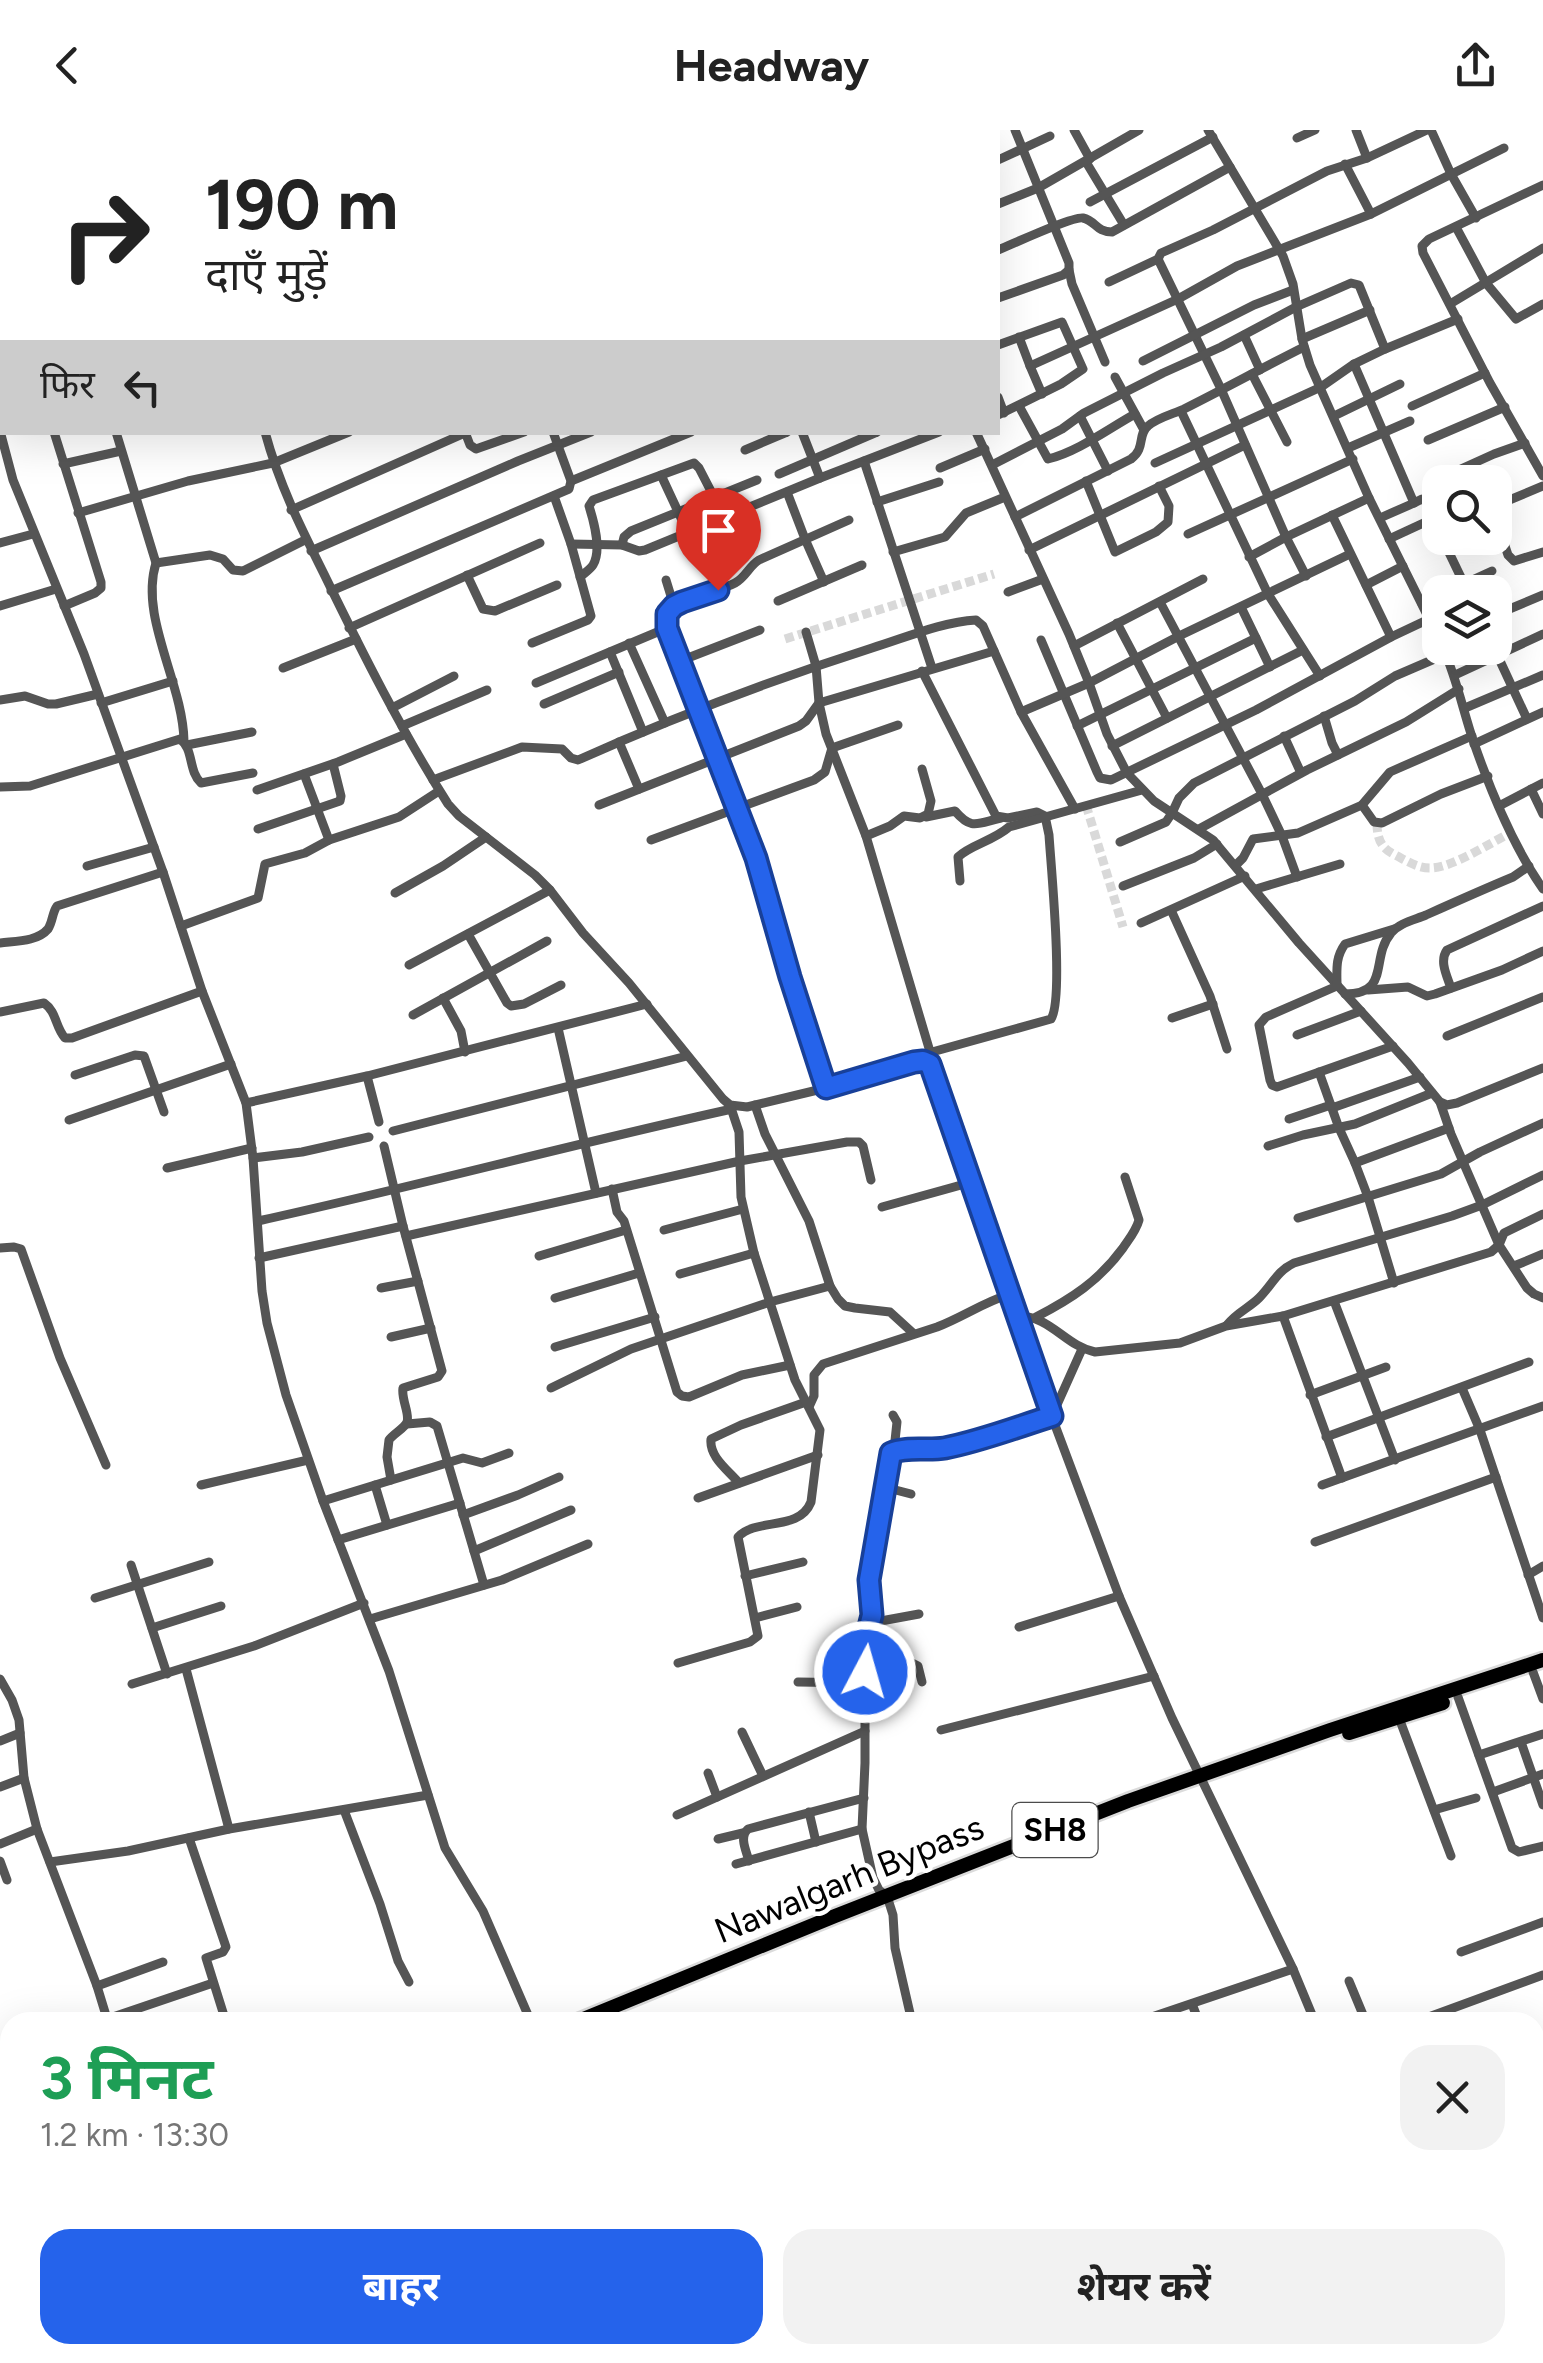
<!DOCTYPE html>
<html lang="hi">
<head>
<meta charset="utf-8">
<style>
	:root { --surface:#fff; --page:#f2f2f2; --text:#222; --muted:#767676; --accent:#2563eb }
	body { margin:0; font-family:Figtree,"Noto Sans Devanagari",sans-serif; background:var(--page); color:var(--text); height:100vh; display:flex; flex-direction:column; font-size:38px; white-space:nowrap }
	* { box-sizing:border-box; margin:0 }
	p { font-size:32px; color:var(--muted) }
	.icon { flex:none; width:55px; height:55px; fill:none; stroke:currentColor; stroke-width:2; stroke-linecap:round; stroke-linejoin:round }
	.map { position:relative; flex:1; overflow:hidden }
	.panel { position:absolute; left:0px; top:1882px; width:1545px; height:352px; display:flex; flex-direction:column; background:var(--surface); border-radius:30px 30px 0 0; box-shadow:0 10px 40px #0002 }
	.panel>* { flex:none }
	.guide { position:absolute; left:0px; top:0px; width:1000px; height:305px; box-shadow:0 10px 40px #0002; background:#fff; color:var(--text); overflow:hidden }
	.fabs { position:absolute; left:1422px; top:335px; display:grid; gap:20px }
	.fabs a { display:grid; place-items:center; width:90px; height:90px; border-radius:20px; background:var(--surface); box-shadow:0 10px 40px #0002; font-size:50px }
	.pin { position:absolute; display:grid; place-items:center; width:85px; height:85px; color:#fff; margin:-102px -42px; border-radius:50% 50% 50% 0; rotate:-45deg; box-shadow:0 0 10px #0007 }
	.pin .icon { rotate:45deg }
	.me { position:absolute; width:110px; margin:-55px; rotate:6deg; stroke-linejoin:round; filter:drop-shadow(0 0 8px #0008) }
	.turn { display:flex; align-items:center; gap:35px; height:210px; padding:0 40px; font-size:45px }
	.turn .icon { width:130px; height:130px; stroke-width:2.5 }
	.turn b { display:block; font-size:70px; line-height:85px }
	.then { display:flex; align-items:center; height:95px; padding:0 40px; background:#0003; gap:20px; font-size:38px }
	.round { display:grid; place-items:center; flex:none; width:105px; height:105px; border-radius:30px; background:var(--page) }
	.headline { display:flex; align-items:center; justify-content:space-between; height:170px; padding:0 40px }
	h1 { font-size:60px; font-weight:700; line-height:75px; color:#1e9e55 }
	.button { display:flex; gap:20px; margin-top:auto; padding:20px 40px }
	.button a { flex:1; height:115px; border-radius:30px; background:var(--accent); color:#fff; font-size:40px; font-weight:700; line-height:115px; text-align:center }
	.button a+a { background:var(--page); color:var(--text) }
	header { display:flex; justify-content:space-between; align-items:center; height:130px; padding:0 40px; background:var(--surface); font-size:45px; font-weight:700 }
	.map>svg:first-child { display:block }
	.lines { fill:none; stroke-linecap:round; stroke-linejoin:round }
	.street-tunnel { stroke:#d9d9d9; stroke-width:9; stroke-dasharray:9 4.5; stroke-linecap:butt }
	.primary-casing { stroke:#dbdbdb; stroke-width:19 }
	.street { stroke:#555; stroke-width:9 }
	.primary { stroke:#000; stroke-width:14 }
	.route-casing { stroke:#184099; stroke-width:25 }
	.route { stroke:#2563eb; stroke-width:18 }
	.labels { text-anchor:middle; stroke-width:9; stroke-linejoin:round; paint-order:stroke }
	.shield { fill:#fff; stroke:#4c4c4c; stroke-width:2.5 }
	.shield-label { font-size:32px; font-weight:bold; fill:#000 }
	.street-label { font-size:35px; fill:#000; stroke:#fff }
</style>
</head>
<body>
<header><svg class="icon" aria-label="back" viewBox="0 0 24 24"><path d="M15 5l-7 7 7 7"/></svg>Headway<svg class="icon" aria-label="share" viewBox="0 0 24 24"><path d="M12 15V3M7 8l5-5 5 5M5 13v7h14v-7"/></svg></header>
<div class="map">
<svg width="1543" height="2233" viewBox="0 0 1543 2233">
	<rect width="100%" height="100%" fill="#fff"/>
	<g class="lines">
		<g class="street-tunnel">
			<path d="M785 509 994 444"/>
			<path d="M1086 675 1123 797"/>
			<path d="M1377 693C1377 709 1381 718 1395 725 1407 731 1419 739 1432 738 1453 737 1492 712 1512 702"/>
		</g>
		<defs>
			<g id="primary">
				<path d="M1349 1603 1443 1573"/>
				<path d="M576 1892 835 1786 1128 1671 1330 1600 1543 1530"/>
				<path d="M0 2121 10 2118"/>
			</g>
		</defs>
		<use href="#primary" class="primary-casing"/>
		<g class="street">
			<path d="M50 0V2"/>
			<path d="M177 0 178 2"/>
			<path d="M227 0 228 2"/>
			<path d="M279 0 280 2"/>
			<path d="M401 0V2"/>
			<path d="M860 0 861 2"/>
			<path d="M939 0 940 2"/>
			<path d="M1015 0 1069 133V140L1072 154 1105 232"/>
			<path d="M1074 0 1090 29"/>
			<path d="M1208 0 1283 126 1293 154 1302 209 1310 235 1369 368 1440 511"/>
			<path d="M1356 0 1367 28"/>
			<path d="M1431 0 1451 44 1476 88"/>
			<path d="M211 2 221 0"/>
			<path d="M606 2 614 0"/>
			<path d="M805 2 812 0"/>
			<path d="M952 2 958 0"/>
			<path d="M1297 8 1315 0"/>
			<path d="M998 30 1050 6"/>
			<path d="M1086 32 1124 95"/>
			<path d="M1345 34 1371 84"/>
			<path d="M1543 55 1429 109 1422 116 1423 123 1490 253 1543 346"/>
			<path d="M1090 72 1213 7"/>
			<path d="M998 74 1038 58 1139 0"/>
			<path d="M1456 97 1486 153 1516 189 1543 174"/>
			<path d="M998 120C1013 114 1073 86 1083 88 1096 91 1096 102 1112 102L1230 37"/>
			<path d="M1158 129 1221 259 1286 407 1306 446"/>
			<path d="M1109 152 1158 129 1161 123 1213 100 1327 41 1367 28 1427 0"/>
			<path d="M998 168 1063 145 1069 140"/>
			<path d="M1450 174 1543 118"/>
			<path d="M0 189H2"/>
			<path d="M1244 205 1260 240"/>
			<path d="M1019 207 1030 236"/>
			<path d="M1302 209 1370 180"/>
			<path d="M998 215 1062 192 1083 239 1061 254 998 285"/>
			<path d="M1143 231 1254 175 1293 160"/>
			<path d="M1354 234 1414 373 1422 369 1426 372 1435 394"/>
			<path d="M1252 244 1287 312"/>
			<path d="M1115 247 1144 300"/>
			<path d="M1042 264 1030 236 1178 169 1237 136 1371 84 1504 18"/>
			<path d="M998 267 1004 283"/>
			<path d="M1019 276 1048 329C1077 322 1108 299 1135 284"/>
			<path d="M1412 276 1485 243"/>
			<path d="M1181 281 1268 464 1320 546"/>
			<path d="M1080 286 1108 341"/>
			<path d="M1334 286 1400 254"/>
			<path d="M0 301 13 350 84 524 163 742 202 861 246 973 253 1028 262 1161 267 1193 286 1265 323 1371 389 1541 445 1718 483 1781 531 1892"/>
			<path d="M54 302 101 452V458L95 463 64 476"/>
			<path d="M116 302 156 433 210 425 223 429 233 440 243 441 305 410"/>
			<path d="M265 302C279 354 300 396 324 444 362 522 401 600 448 674L459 686 535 745 550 760 583 803 629 853 723 969 730 975 747 977 826 958 914 932 923 931 930 934 1037 1247 1119 1466 1172 1588 1293 1839 1315 1892"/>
			<path d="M465 302 470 315 476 319 524 302"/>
			<path d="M802 302 820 348"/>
			<path d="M976 302 1069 504 1089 553 1107 604 1127 643 1154 671 1213 710 1299 813 1408 933 1440 972 1447 975 1457 973 1543 938"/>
			<path d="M1428 310 1505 277"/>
			<path d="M1348 318 1410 291"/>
			<path d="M745 320 787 302"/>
			<path d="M864 331 932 538"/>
			<path d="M1155 333 1321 257 1354 234 1385 219 1458 189"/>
			<path d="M63 334 121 321"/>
			<path d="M992 335 1062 299 1084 283 1163 243 1221 217 1296 177 1351 153 1359 155 1385 219"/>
			<path d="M940 338 985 319"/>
			<path d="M779 344 877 302"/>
			<path d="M661 345 688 403"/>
			<path d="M1441 348 1494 324 1525 313"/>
			<path d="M571 351 691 302"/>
			<path d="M1086 351 1115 422 1156 402 1168 392 1169 376 1159 356"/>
			<path d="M787 362 805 409 824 452"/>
			<path d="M877 372 939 352"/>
			<path d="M1495 376 1543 356"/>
			<path d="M291 380 465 303"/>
			<path d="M78 383 188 351 273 333 349 302"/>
			<path d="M1332 385 1391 507"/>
			<path d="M1495 386 1508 425 1514 431 1543 422"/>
			<path d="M1015 387 1131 329C1146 318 1137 305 1148 296 1157 288 1173 284 1184 279 1224 259 1264 237 1304 217"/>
			<path d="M1380 388 1414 373"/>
			<path d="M1188 404 1353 329"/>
			<path d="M1442 408 1468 462"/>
			<path d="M1389 409 1430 390 1435 394 1440 404"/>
			<path d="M0 413 33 404"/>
			<path d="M571 414 622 415 639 421 645 420 820 348 939 302"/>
			<path d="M622 415 624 407 631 401 757 350"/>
			<path d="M1029 420 1245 315"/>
			<path d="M311 421 518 331 591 302"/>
			<path d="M893 422 945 407 966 383 1005 367"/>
			<path d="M1249 427 1286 407 1369 368"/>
			<path d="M705 429 718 459"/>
			<path d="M156 433C139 487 183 553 184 611"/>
			<path d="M467 445 483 479 495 481 557 455"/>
			<path d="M580 447C584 443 590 440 593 435 602 420 594 392 589 376L593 370 694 333 699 338 714 367"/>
			<path d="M666 450 674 476"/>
			<path d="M1366 455 1403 436"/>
			<path d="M331 461 569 359 571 351 553 302"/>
			<path d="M1008 462 1043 449"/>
			<path d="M1446 462 1492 441"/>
			<path d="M778 471 862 435"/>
			<path d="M1160 472 1262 664 1282 706 1297 747"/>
			<path d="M1422 474 1440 466"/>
			<path d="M0 476 56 459"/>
			<path d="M1241 477 1270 537"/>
			<path d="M1495 485 1543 465"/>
			<path d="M1117 493 1167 588"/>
			<path d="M349 498 540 413"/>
			<path d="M806 502 816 536 819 573 826 604 866 706 931 925"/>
			<path d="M1041 510 1097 642 1100 648 1111 650 1256 580 1391 507 1427 490"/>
			<path d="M532 513 588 490 591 486 571 414 554 366"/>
			<path d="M629 513 665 593"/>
			<path d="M1074 516 1203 449"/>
			<path d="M1443 518C1457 549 1463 581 1474 613 1491 662 1513 716 1543 759"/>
			<path d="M1494 518 1527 589"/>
			<path d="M610 522 643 602"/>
			<path d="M680 531 760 500"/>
			<path d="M283 538 356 509"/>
			<path d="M922 541 996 686 1008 688 1037 682 1045 686 1049 705C1051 737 1064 869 1051 889L932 922"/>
			<path d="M1455 545 1543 504"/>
			<path d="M536 553 667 498"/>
			<path d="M0 570 25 566 48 574H56L98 564"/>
			<path d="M101 573 173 551"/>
			<path d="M544 574 619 542"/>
			<path d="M392 578 454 546"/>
			<path d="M1465 578 1543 545"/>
			<path d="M1021 582 1089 553 1179 506 1350 424"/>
			<path d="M1324 586 1332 613 1338 625"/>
			<path d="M402 596 487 560"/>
			<path d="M1077 596 1256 508"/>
			<path d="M1284 606 1301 643"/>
			<path d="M619 612 639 659"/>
			<path d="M1474 614 1543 582"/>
			<path d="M187 615 252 602"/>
			<path d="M1112 616 1303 520"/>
			<path d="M304 644 329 710"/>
			<path d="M433 650 522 617 562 619 571 628 578 630C674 587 772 550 872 518 905 508 941 492 976 490L983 496 1021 582 1075 679"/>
			<path d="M0 657 30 656 180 609C194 619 188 641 201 653L253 643"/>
			<path d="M1531 659 1543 684"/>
			<path d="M257 660 338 632 406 604"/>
			<path d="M599 675 799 596 806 591 819 573 994 521"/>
			<path d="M1362 675 1374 692 1382 693 1441 664 1488 646"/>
			<path d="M1499 676 1543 653"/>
			<path d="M926 687 955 681C972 701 978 693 1001 688"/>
			<path d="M258 699 340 671 341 666 333 634"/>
			<path d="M1199 699 1307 640 1406 592 1459 559"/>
			<path d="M866 706 890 696 904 686 920 688 928 684 931 671 922 639"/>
			<path d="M651 710 814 650 825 642 832 618 898 595"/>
			<path d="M1120 712 1166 692 1172 683 1179 668 1194 653 1355 571 1395 546 1446 524"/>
			<path d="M1236 735 1243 728 1253 709 1298 703 1362 675 1390 642 1472 606"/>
			<path d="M87 736 154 717"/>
			<path d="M960 751 958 727C970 715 993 711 1009 697L1142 660"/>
			<path d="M1123 756 1194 728 1217 714"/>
			<path d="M1256 759 1340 734"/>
			<path d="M395 763 443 736 486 707"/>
			<path d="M1171 780 1210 866 1227 919"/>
			<path d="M1141 793 1245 746"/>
			<path d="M181 796 258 768 265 734 305 723 329 710 399 687 439 661"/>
			<path d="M468 804 507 873 511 876 524 874 561 855"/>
			<path d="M0 813C15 811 37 812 48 799 53 791 52 783 57 776L163 742"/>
			<path d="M409 835 550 760"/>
			<path d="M1451 858C1447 846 1439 831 1447 820L1543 776"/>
			<path d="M1368 860 1408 857 1427 866 1435 864 1502 840 1543 821"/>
			<path d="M1345 864C1391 864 1370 828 1391 803 1399 793 1414 790 1426 785 1455 772 1484 759 1513 747L1529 736"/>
			<path d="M443 868 461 901 465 922"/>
			<path d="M0 882 44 873C57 882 55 897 65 908H72L202 861"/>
			<path d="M413 885 547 811"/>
			<path d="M1172 888 1213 874"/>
			<path d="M558 898 596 1063"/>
			<path d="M1297 905 1361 881"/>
			<path d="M1447 906 1543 867"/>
			<path d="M1393 916 1277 957 1272 955 1270 950 1259 895 1266 887 1337 856C1337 840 1335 828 1345 814L1394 799"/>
			<path d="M1319 942 1339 998 1355 1033 1368 1067 1394 1153"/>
			<path d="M75 945 135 925 144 926 164 982"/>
			<path d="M367 946 379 992"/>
			<path d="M826 958 790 847 756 728 666 491C671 464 715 464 735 453 746 447 749 436 759 430L849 390"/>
			<path d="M1440 972 1451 1004 1499 1115 1527 1158 1534 1164 1543 1168"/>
			<path d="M246 973 367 946 647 874"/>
			<path d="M755 975 765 1004 809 1091 830 1156 838 1169 845 1176 855 1178 890 1182 913 1203"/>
			<path d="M1332 978 1420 947"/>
			<path d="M1289 989 1331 975"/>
			<path d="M69 990 231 934"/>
			<path d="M393 1001 687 926"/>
			<path d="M384 1016 403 1096 442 1241 438 1247 403 1258C401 1269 410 1284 407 1292 405 1298 393 1304 389 1310L387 1327 391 1350"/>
			<path d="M1268 1016 1303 1005 1355 994 1432 963"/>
			<path d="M253 1028 302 1022 369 1007"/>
			<path d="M1355 1033 1449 998"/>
			<path d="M167 1038 252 1018"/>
			<path d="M612 1059 617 1082 624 1091 677 1262 682 1266 689 1267 742 1245 790 1235"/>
			<path d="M882 1077 972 1052"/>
			<path d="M1298 1088 1441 1044 1480 1022 1543 993"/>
			<path d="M258 1091C417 1056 573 1014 732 979"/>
			<path d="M664 1100 743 1079"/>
			<path d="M406 1106 740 1031 847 1012H859L863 1016 871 1050"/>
			<path d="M0 1118 14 1117 21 1119 60 1228 106 1335"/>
			<path d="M539 1126 626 1100"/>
			<path d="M259 1128 403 1096"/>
			<path d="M1514 1136 1543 1124"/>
			<path d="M680 1144 754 1123"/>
			<path d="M381 1158 418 1151"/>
			<path d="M555 1168 639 1143"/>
			<path d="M1334 1171 1395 1330"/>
			<path d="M1017 1186C1050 1185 1065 1216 1095 1222L1180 1213 1226 1196 1283 1186 1491 1122 1499 1115 1504 1103 1543 1084"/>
			<path d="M1283 1186 1342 1348"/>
			<path d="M1036 1187C1071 1169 1099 1151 1123 1118 1129 1109 1136 1101 1139 1090L1125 1047"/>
			<path d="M1227 1195C1236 1183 1249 1178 1259 1168 1272 1155 1277 1141 1294 1133L1452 1086 1482 1075 1543 1045"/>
			<path d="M391 1207 431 1198"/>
			<path d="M555 1217 655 1187"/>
			<path d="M551 1258 631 1219 770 1172 830 1156"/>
			<path d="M1462 1258 1480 1300 1543 1488"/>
			<path d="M1310 1265 1386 1237"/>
			<path d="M809 1277 814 1266V1245L823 1234 937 1197C963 1187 982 1173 1010 1164"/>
			<path d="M893 1285 897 1292 894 1320"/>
			<path d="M407 1294 430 1292 437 1296 484 1455"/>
			<path d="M1326 1307 1529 1232"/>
			<path d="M739 1353C728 1340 709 1327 711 1309L741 1295 806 1272"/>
			<path d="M201 1355 308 1330"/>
			<path d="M375 1355 387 1395"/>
			<path d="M1322 1355 1543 1276"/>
			<path d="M884 1357 911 1364"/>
			<path d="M698 1368 818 1325"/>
			<path d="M323 1371 463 1328 482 1333 509 1323"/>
			<path d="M463 1385 518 1365 559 1347"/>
			<path d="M338 1410 460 1373"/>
			<path d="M1315 1412 1496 1347"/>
			<path d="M474 1421 571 1380"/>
			<path d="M131 1435 167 1544"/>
			<path d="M1528 1445 1543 1436"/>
			<path d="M745 1446 803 1432"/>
			<path d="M95 1468 209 1432"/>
			<path d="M755 1488 797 1477"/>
			<path d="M370 1489 502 1450 588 1414"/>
			<path d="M870 1493 919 1484"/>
			<path d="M1019 1497 1119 1466"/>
			<path d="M152 1498 221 1476"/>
			<path d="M678 1533 750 1512 758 1506 738 1407C757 1387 799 1402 811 1372L820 1300 795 1250 754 1123 741 1067 739 1002 730 975"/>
			<path d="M186 1539 229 1699"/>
			<path d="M865 1542 912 1533 918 1536 922 1552"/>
			<path d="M1533 1542 1543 1569"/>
			<path d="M0 1549 12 1570 19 1590 24 1648 37 1699 97 1856 108 1892"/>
			<path d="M798 1552 865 1553"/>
			<path d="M132 1554 254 1516 364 1473"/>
			<path d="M1458 1567 1512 1718 1519 1722 1543 1716"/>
			<path d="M1399 1588 1451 1726"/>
			<path d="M941 1600 1154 1546"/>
			<path d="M742 1602 763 1646"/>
			<path d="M0 1611 20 1603"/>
			<path d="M1521 1612 1543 1675"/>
			<path d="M1479 1625 1543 1604"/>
			<path d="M708 1643 717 1667"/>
			<path d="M0 1657 24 1648"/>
			<path d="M1493 1662 1543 1644"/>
			<path d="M344 1680 380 1774 398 1831 409 1852"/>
			<path d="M1434 1680 1476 1668"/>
			<path d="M809 1682 816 1712"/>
			<path d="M677 1685 865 1601"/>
			<path d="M189 1708 226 1817 223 1822 206 1828 226 1892"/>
			<path d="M718 1709 743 1703"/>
			<path d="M0 1714 37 1699"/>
			<path d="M0 1731 7 1750"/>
			<path d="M749 1731C746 1720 739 1707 748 1699L864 1668"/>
			<path d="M50 1732 128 1721 229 1699 428 1665"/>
			<path d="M736 1734 862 1699"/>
			<path d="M1461 1822 1543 1792"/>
			<path d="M1349 1851 1366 1892"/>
			<path d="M97 1856 163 1832"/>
			<path d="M1192 1874 1199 1892"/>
			<path d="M107 1889 213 1853"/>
			<path d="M912 1892 895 1818 893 1785 887 1766 879 1760 873 1748 862 1699 865 1633V1525L872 1475 869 1450 889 1327 894 1320 942 1318 1052 1286 1082 1219"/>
			<path d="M1137 1892 1293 1839"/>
			<path d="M1293 1892 1312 1886"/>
			<path d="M1415 1892 1543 1845"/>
			<path d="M183 2225 184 2233"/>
			<path d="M640 2225 642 2233"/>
			<path d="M913 2225 915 2233"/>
			<path d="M1096 2225 1098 2233"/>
			<path d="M1477 2225 1481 2233"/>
			<path d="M408 2228 416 2225"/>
			<path d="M780 2233 809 2225"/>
			<path d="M943 2233 969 2225"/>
			<path d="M1026 2233 1053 2225"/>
			<path d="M1128 2233 1154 2225"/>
			<path d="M1247 2233 1271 2225"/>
			<path d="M1435 2233 1469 2225"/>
		</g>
		<use href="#primary" class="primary"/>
	</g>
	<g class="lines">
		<defs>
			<path id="route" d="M718 460 682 472 674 476 667 484V498L756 728 790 847 826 958 914 932 923 931 930 934 1052 1286C1017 1297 981 1311 945 1318 928 1321 906 1316 891 1323L869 1450 872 1485 866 1509 865 1542"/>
		</defs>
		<use href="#route" class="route-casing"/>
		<use href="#route" class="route"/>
	</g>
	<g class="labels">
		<rect class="shield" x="1012.5" y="1673" width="85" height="54" rx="8"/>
		<g class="shield-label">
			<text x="1055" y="1711">SH8</text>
		</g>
		<g class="street-label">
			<text transform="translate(849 1749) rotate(-22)" y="12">Nawalgarh Bypass</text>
		</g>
	</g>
</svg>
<div class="fabs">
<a><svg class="icon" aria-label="search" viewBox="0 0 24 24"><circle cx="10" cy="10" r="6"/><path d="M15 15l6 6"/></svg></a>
<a><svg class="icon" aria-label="layers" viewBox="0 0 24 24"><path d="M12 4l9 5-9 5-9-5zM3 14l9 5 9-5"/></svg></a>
</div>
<div class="pin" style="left:718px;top:460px;background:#d93025"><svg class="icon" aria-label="arrive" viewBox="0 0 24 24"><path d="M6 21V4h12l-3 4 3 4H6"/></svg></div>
<svg class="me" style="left:865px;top:1542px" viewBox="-20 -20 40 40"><circle r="17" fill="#2563eb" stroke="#fff" stroke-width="3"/><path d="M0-11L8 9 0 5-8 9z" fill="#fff"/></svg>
<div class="guide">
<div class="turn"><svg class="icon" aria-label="right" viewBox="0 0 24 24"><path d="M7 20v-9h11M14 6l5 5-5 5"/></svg><div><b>190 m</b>दाएँ मुड़ें</div></div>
<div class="then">फिर<svg class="icon" aria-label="left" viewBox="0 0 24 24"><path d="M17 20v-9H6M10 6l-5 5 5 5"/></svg></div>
</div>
<section class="panel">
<div class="headline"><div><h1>3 मिनट</h1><p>1.2 km · 13:30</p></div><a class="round"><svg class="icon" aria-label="close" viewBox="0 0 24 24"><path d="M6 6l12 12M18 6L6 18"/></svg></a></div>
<div class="button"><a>बाहर</a><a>शेयर करें</a></div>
</section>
</div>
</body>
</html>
